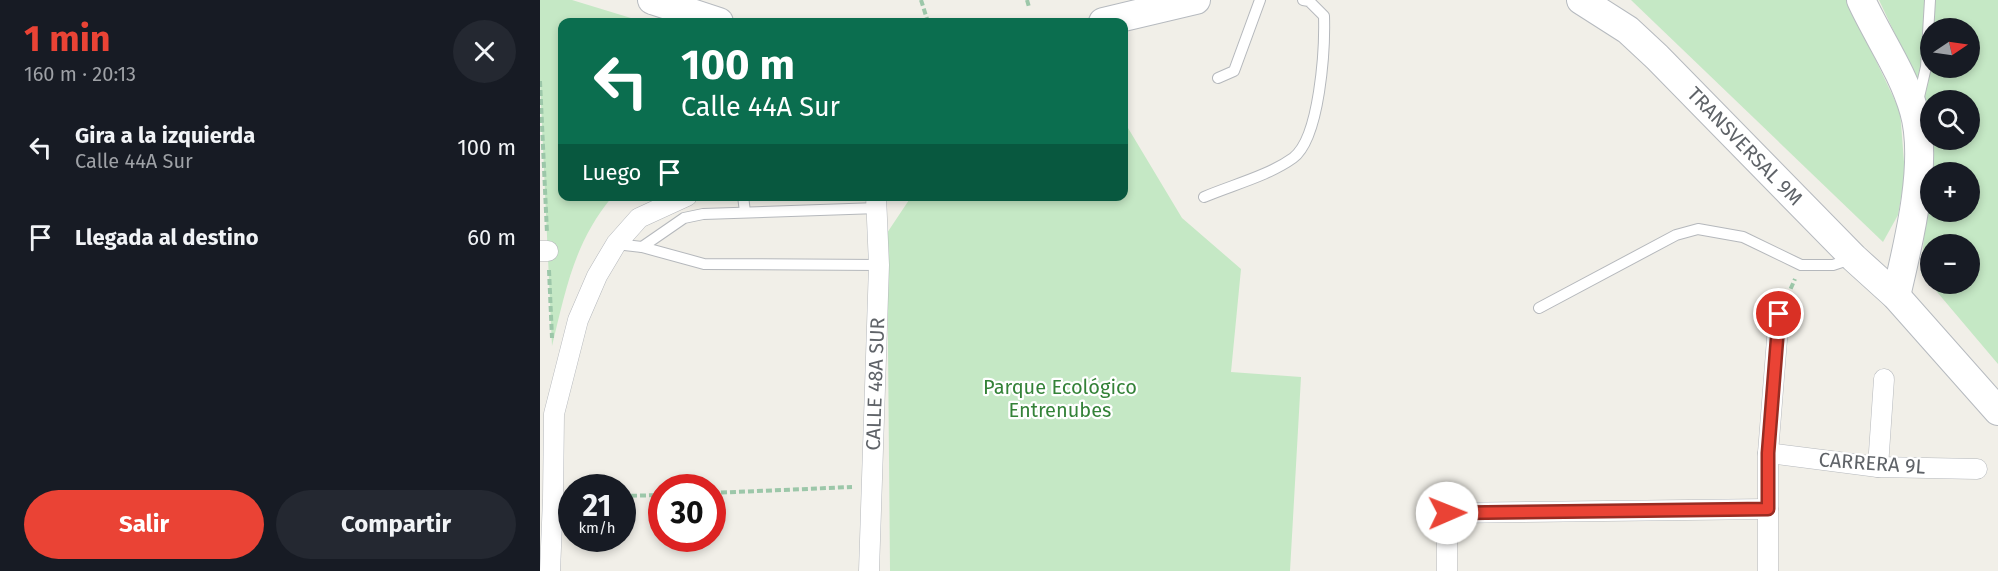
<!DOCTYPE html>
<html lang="es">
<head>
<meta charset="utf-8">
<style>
	:root { --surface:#171b24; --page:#242831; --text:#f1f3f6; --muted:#9ea1a6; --accent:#ea4335 }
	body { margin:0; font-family:"Fira Sans",sans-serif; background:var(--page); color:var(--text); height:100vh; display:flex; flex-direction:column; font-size:22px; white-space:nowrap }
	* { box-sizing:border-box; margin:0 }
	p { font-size:20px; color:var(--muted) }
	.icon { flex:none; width:33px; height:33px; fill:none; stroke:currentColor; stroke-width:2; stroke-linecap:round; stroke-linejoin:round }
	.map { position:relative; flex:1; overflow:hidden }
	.details { display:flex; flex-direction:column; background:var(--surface); width:540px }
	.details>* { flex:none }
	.guide { position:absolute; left:18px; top:18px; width:570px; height:183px; border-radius:12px; box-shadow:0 3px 9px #0003; background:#0b6e4f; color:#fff; overflow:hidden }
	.needle { width:39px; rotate:77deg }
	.controls { position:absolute; left:1380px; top:18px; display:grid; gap:12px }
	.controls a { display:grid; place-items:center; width:60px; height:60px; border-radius:50%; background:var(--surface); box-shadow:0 3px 9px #0003; font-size:30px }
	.speed { position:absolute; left:18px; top:474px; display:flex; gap:12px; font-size:30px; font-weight:700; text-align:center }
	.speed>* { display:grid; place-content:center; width:78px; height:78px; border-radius:50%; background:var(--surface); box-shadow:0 3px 9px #0003; line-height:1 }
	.speed small { font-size:15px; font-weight:400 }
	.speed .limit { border:9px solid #d22; background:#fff; color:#111 }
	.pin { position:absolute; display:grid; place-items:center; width:51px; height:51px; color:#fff; margin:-26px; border:3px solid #fff; border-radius:50%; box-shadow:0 2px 6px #0007 }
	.me { position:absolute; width:66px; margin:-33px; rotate:89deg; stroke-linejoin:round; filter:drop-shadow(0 0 4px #0008) }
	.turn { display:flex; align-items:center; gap:21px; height:126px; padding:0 24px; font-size:27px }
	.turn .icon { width:78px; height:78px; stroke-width:2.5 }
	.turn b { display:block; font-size:42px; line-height:51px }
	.then { display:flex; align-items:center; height:57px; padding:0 24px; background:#0003; gap:12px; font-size:22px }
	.round { display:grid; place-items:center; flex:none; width:63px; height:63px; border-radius:32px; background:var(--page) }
	.headline { display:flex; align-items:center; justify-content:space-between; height:102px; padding:0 24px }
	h1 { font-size:36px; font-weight:700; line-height:45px; color:var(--accent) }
	.action { display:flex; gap:12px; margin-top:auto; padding:12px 24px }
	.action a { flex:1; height:69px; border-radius:36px; background:var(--accent); color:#fff; font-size:24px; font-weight:700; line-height:69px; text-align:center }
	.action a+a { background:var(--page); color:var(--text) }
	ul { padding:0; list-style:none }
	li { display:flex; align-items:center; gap:18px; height:90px; padding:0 24px }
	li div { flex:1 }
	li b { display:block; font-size:22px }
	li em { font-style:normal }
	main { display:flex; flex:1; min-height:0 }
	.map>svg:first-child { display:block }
	.green { fill:#c5e8c5; fill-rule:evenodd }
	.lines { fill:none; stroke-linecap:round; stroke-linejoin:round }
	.lane-casing { stroke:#b5b8bc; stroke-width:12 }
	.street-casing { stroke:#b5b8bc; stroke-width:21 }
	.secondary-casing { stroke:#b6babf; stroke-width:30 }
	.path { stroke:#9cc7a9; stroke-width:4; stroke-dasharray:6 3; stroke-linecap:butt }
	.lane { stroke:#fff; stroke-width:10 }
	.street { stroke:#fff; stroke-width:20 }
	.secondary { stroke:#fff; stroke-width:28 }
	.route-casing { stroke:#982c22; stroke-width:15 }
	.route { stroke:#ea4335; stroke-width:10 }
	.labels { text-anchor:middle; stroke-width:4.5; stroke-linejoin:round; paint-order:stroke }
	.street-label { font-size:20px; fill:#5f6368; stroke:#fff }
	.park-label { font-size:20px; fill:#348238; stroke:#fff }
</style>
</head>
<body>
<main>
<section class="details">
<div class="headline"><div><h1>1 min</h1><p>160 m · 20:13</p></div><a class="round"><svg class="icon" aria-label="close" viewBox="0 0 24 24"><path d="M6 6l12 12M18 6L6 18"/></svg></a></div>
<ul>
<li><svg class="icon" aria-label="left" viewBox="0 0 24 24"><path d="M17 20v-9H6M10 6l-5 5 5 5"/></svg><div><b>Gira a la izquierda</b><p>Calle 44A Sur</p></div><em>100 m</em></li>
<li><svg class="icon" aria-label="arrive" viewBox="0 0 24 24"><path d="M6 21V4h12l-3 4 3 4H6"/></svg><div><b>Llegada al destino</b></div><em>60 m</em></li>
</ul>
<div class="action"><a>Salir</a><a>Compartir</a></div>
</section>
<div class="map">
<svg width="1458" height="571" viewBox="0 0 1458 571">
	<rect width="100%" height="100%" fill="#f1efe8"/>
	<g class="green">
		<path d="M0 0H32L104 22H22V196L72 197C34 243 26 289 12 346L0 82Z"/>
		<path d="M1091 0H1307L1360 111 1365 175 1358 215 1343 242Z"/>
		<path d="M1339 0H1458V364L1381 273 1391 148 1385 98ZM1390 28H1430V68H1390ZM1390 100H1430V140H1390ZM1390 172H1430V212H1390ZM1390 244H1430V284H1390Z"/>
		<path d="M584 109 588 128 642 218 701 269 691 372 761 377 750 571H350L347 233 371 197 584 196Z"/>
	</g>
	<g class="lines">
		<defs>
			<g id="lane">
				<path d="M678 78 694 71 720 0"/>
				<path d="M1378 101 1386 67 1390 0"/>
				<path d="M203 196 205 212"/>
				<path d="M664 197C692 185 728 176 753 158 780 138 785 49 784 16L769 1 763 0"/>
				<path d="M76 244 102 247 164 264 339 265"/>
				<path d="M102 247 144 218 163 214 338 208"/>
				<path d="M999 308 1136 235 1158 229 1203 237 1261 265H1293L1311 259"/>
			</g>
			<g id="street">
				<path d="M0 251H8"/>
				<path d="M1228 453 1338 467 1437 469"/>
				<path d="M1338 467 1344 379"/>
				<path d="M10 571 13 499 14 414 38 320 57 276 76 244 99 218 147 196"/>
				<path d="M329 571 339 265 336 196"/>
				<path d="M907 571V513L1228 509"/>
				<path d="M1228 571V453L1239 314"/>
			</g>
			<g id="secondary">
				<path d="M112 0 179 22"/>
				<path d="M1041 0 1088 30 1117 57 1314 258 1356 296 1458 411"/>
				<path d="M1321 0C1338 37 1363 72 1374 111 1389 162 1368 245 1356 296"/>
				<path d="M563 22 656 0"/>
			</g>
		</defs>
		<use href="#lane" class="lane-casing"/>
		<use href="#street" class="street-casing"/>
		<use href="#secondary" class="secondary-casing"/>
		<g class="path">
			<path d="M381 0 388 22"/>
			<path d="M487 0 489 7"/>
			<path d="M0 81 7 233"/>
			<path d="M9 270 12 338"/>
			<path d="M1247 297 1255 279"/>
			<path d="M172 493 312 487"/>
			<path d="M82 496 122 495"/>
		</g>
		<use href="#lane" class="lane"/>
		<use href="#street" class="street"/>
		<use href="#secondary" class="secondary"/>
	</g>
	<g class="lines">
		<defs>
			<path id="route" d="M907 513 1228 509V453L1239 314"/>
		</defs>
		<use href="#route" class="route-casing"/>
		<use href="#route" class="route"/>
	</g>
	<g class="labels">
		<g class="street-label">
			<text transform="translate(1205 146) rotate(46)" y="7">TRANSVERSAL 9M</text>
			<text transform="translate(335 384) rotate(-88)" y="7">CALLE 48A SUR</text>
			<text transform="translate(1332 463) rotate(4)" y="7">CARRERA 9L</text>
		</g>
		<g class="park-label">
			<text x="520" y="394">Parque Ecológico<tspan x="520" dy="23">Entrenubes</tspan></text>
		</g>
	</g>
</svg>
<div class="controls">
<a><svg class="needle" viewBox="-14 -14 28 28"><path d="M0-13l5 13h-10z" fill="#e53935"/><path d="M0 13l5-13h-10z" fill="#9ea1a6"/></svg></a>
<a><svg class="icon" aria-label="search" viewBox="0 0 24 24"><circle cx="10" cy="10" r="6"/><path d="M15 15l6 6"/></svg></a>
<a>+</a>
<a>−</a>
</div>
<div class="speed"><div>21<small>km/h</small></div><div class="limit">30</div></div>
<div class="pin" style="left:1239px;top:314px;background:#d93025"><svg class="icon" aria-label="arrive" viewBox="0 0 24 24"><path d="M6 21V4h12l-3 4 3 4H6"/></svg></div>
<svg class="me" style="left:907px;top:513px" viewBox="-20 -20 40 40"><circle r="19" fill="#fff"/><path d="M0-13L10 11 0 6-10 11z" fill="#ea4335"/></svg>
<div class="guide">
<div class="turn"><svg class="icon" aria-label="left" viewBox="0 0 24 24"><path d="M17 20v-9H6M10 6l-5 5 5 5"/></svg><div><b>100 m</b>Calle 44A Sur</div></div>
<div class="then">Luego<svg class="icon" aria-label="arrive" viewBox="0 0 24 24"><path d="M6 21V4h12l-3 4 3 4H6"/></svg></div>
</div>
</div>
</main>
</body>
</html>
